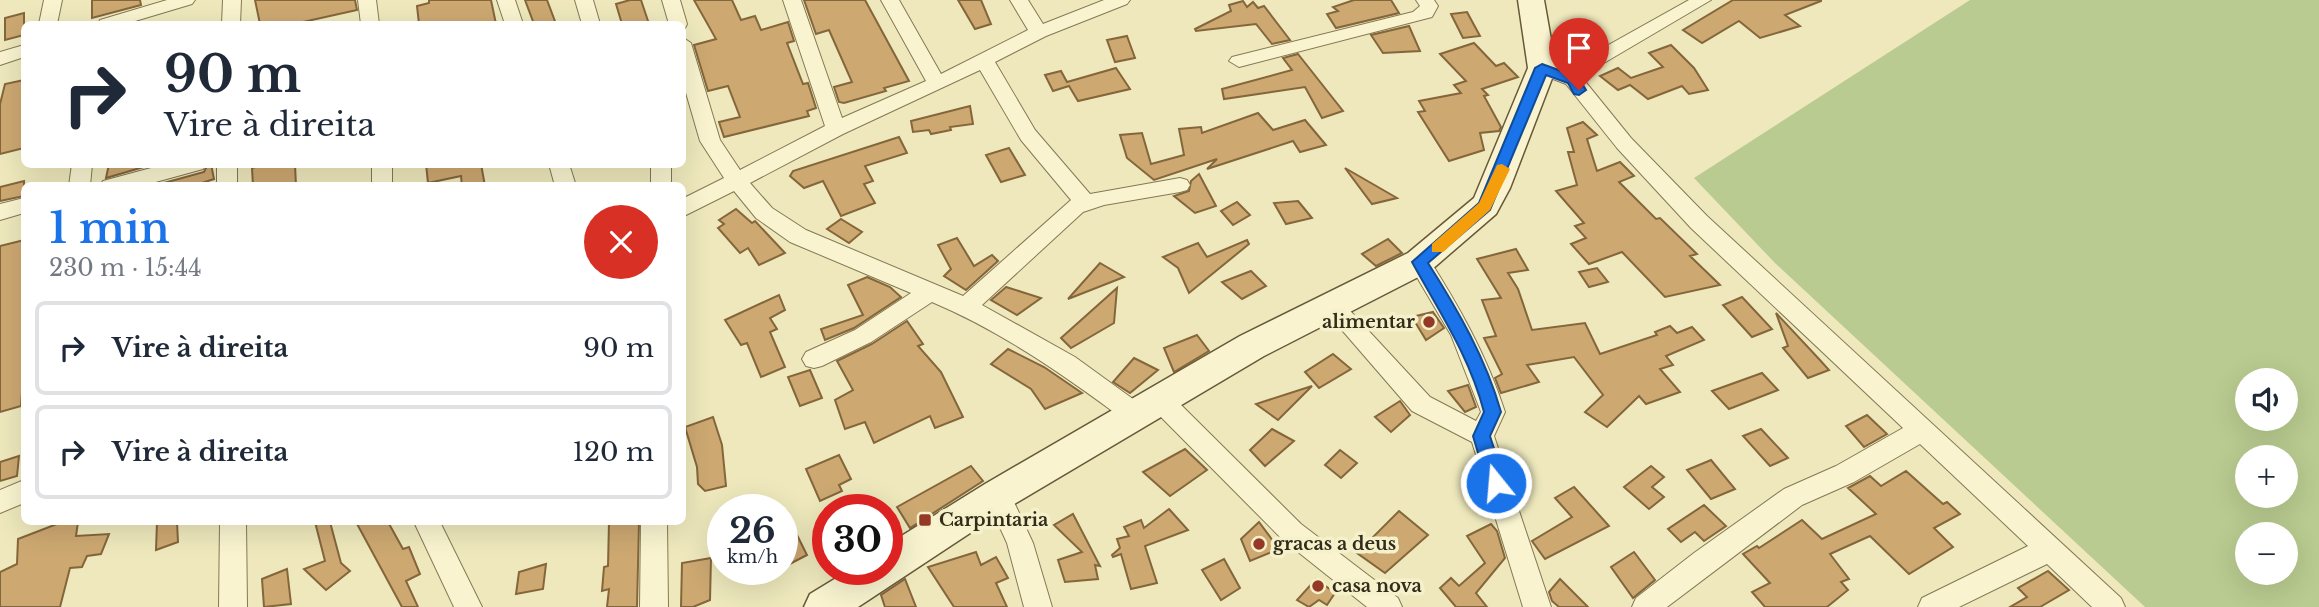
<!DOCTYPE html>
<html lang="pt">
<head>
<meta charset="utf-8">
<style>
	:root { --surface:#fff; --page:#f2f2f3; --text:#1f2937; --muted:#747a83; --line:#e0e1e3; --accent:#1a73e8 }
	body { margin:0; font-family:"Libre Baskerville",serif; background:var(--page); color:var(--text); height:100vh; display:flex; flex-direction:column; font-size:26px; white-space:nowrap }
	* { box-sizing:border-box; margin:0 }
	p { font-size:23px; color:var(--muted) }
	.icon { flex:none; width:38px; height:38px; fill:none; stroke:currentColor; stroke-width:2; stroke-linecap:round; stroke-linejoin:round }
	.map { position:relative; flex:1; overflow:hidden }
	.panel { position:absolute; left:21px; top:182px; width:665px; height:343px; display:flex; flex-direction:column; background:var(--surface); border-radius:10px; box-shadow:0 7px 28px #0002 }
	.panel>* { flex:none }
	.hud { position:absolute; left:21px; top:21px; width:665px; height:147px; border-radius:10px; box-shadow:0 7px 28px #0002; background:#fff; color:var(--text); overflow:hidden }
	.fabs { position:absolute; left:2235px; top:368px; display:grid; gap:14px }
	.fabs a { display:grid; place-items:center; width:63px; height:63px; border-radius:50%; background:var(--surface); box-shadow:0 7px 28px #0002; font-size:35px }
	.speed { position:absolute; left:707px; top:494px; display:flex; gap:14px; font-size:35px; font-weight:700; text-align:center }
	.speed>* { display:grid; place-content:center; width:91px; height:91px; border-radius:50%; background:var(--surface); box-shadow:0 7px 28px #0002; line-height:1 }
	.speed small { font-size:18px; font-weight:400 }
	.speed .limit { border:10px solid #d22; background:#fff; color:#111 }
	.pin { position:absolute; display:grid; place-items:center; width:60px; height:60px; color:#fff; margin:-72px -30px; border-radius:50% 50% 50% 0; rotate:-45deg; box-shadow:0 0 7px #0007 }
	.pin .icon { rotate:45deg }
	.me { position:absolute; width:77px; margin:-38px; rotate:343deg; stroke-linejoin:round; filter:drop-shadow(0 0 5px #0008) }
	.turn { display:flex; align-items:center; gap:24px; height:147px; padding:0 28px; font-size:32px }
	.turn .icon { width:91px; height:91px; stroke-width:2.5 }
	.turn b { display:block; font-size:49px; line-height:60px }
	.round { display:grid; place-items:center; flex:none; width:74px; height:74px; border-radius:37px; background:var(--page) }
	.headline { display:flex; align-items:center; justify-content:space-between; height:119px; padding:0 28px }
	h1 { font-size:42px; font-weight:600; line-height:52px; color:var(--accent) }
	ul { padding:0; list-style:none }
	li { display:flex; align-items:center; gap:21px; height:94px; margin:0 14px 10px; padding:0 14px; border:4px solid var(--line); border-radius:10px }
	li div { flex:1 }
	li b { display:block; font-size:26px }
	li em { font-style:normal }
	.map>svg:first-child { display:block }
	.green { fill:#b9cb90; fill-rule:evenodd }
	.building { fill:#cda871; stroke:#84663b; stroke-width:2 }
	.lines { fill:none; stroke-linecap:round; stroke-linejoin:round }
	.street-casing { stroke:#857855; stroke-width:2 }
	.secondary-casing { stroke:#675839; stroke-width:3 }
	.street { fill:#f9f4cf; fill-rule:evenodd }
	.secondary { fill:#f9f4cf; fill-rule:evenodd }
	.route { fill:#1a73e8; stroke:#114b97; stroke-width:2 }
	.slow { fill:#f59e0b }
	.poi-dot { fill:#943925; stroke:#f5f1cb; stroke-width:2.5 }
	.labels { text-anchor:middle; stroke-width:7; stroke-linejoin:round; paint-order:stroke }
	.poi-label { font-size:18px; font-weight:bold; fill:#342c1b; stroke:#f5f1cb; text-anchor:start }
</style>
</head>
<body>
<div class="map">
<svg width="2319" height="607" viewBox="0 0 2319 607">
	<rect width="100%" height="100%" fill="#eee8bc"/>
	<path class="green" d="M1970 0H2319V607H2145L1775 263 1694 178ZM2247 380H2286V418H2247ZM2247 457H2286V495H2247ZM2247 534H2286V572H2247Z"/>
	<g class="building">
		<path d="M92 0H140L141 5 92 18Z"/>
		<path d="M255 0H355L357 10 294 24H260Z"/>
		<path d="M429 0H491L496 24H419L417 6 429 3Z"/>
		<path d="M525 0H547L556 24H534Z"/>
		<path d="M630 0H641L649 24H622L616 4Z"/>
		<path d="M694 0H732L741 20 755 16 761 30 788 22 794 41 787 43 803 84 808 83 816 108 807 111 809 116 724 137 719 122 740 117 728 86 708 91 694 45 716 39Z"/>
		<path d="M804 0H865L909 81 884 88 886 91 844 103 839 102 834 87 852 82 829 30 816 34Z"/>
		<path d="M958 0H981L991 24 975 29Z"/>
		<path d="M1354 0H1391L1399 13 1336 28 1327 14 1338 11 1333 7Z"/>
		<path d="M1733 0H1821V1L1785 15 1800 26 1760 38 1739 21 1702 43 1683 30Z"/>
		<path d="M1243 1 1247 7 1253 2 1258 8 1264 6 1290 40 1272 44 1256 24 1196 31 1195 29 1231 11 1229 5Z"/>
		<path d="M1467 12 1480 36 1463 38 1451 14Z"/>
		<path d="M24 13V35L5 40V18Z"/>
		<path d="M1409 26 1420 51 1383 53 1371 35Z"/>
		<path d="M1127 36 1135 58 1115 62 1107 40Z"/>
		<path d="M1474 43 1496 66 1504 63 1518 77 1482 89 1488 95 1484 96 1501 127 1499 131 1480 133 1484 150 1449 161 1418 112 1425 111 1419 101 1461 93 1454 85 1466 81 1440 54Z"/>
		<path d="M1671 45 1694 68 1708 90 1689 94 1682 86 1648 99 1630 85 1618 90 1600 76 1618 68 1631 78 1663 67 1649 53Z"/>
		<path d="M1298 54 1343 111 1322 118 1305 87 1224 99 1222 89 1292 70 1283 58Z"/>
		<path d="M1116 68 1130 89 1078 101 1069 86 1053 91 1045 75 1061 71 1067 82Z"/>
		<path d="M24 80V148L0 154V104L5 84Z"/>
		<path d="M970 106 973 124 950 127 951 130 931 134 929 130 913 132 911 121Z"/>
		<path d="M1258 113 1273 130 1305 120 1326 145 1300 152 1293 141 1207 169 1217 159 1154 180 1127 158 1120 135 1142 133 1151 164 1184 155 1179 129 1201 127 1202 133Z"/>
		<path d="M1583 122 1597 135 1587 139 1597 171 1620 162 1634 176 1619 182 1656 219 1660 218 1697 254 1690 256 1720 285 1665 297 1622 252 1589 264 1571 244 1586 238 1575 226 1584 223 1556 191 1577 185 1568 152H1574L1567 128Z"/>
		<path d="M899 137 907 153 865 166 873 181 864 184 875 203 841 216 823 181 804 188 790 176 793 171Z"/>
		<path d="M1009 148 1025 175 1001 182 986 155Z"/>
		<path d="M109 164H154L106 178Z"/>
		<path d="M208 164H211L214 179 193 186H153L204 172Z"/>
		<path d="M266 164H295L296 186H253L252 168Z"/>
		<path d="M426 164H481L485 186H462L461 176 428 183Z"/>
		<path d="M1345 168 1397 198 1372 204Z"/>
		<path d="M1199 174 1216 206 1195 213 1174 196 1189 191 1191 181Z"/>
		<path d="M24 181V196L0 201V187Z"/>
		<path d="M1298 201 1312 218 1286 224 1274 203Z"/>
		<path d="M1237 202 1250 215 1233 225 1221 211Z"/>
		<path d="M736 209 752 223 755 221 785 253 759 265 748 248 740 253 718 228 724 224 719 220Z"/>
		<path d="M841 219 862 232 849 243 827 229Z"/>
		<path d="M957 238 974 266 992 255 998 261 966 290 944 276 951 269 938 245Z"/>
		<path d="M1388 239 1402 253 1376 266 1362 254Z"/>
		<path d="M24 240V364L21 406 0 412V246Z"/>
		<path d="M1247 240 1249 244 1189 293 1178 268 1163 257 1198 243 1207 257Z"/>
		<path d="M1516 249 1528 270 1508 273 1518 289 1532 330 1585 323 1600 354 1657 335 1655 332 1670 326 1677 333 1692 327 1704 340 1666 356 1673 365 1660 369 1680 392 1646 404 1639 396 1607 427 1585 412 1603 395 1574 357 1527 365 1539 382 1501 393 1495 378 1502 374 1484 338 1496 336 1482 300 1501 298 1477 259Z"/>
		<path d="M1100 263 1124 277 1068 299Z"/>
		<path d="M1597 268 1608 282 1589 287 1579 272Z"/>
		<path d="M1251 271 1266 286 1242 299 1222 282Z"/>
		<path d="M867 277 890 287 901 297 854 328 825 340 821 329 863 315 848 285Z"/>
		<path d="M1006 287 1041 298 1017 315 991 300Z"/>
		<path d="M1117 288 1114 323 1071 348 1061 338Z"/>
		<path d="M779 295 785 310 770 318 777 329 770 332 785 367 761 377 747 343 741 345 725 320Z"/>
		<path d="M1742 297 1772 329 1752 337 1723 305Z"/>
		<path d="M1433 312 1444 328 1426 340 1412 317Z"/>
		<path d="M1776 313 1819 359 1829 370 1808 378 1783 348 1788 346Z"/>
		<path d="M907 321 923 344 918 346 941 372 963 417 935 428 930 416 874 443 865 422 845 429 835 400 853 390 837 361 872 344Z"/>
		<path d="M1197 335 1209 351 1174 372 1164 348Z"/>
		<path d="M1008 349 1044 367 1082 393 1045 409 1031 389 991 364Z"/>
		<path d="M1333 354 1351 369 1319 388 1305 372Z"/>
		<path d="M1134 358 1158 370 1130 393 1113 382Z"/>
		<path d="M810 370 822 398 800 406 788 377Z"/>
		<path d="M1762 373 1778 390 1729 409 1712 391Z"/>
		<path d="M1468 385 1476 407 1465 412 1448 391Z"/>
		<path d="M1312 386 1278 420 1256 404Z"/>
		<path d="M1400 401 1410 415 1391 432 1375 417Z"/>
		<path d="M1867 415 1887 434 1864 447 1846 426Z"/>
		<path d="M713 417 722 445 726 486 705 491 698 484 697 467 685 427Z"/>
		<path d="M1272 429 1294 441 1265 466 1250 450Z"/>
		<path d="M1761 429 1788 458 1770 466 1743 436Z"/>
		<path d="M1185 449 1207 470 1170 496 1143 472Z"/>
		<path d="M1340 450 1357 463 1341 478 1325 465Z"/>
		<path d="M839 455 851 479 839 485 842 491 820 501 806 469Z"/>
		<path d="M19 456 17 476 0 481V462Z"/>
		<path d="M1711 460 1735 489 1711 499 1687 470Z"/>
		<path d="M971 466 983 481 910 528 897 507Z"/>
		<path d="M1651 466 1664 477 1652 487 1664 497 1649 509 1624 487Z"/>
		<path d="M1906 471 1943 504 1947 502 1960 514 1934 528 1953 547 1909 574 1870 536 1830 554 1849 579 1841 582 1848 590 1827 607H1765L1752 592 1770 583 1743 554 1757 546 1759 548 1802 520 1822 539 1876 514 1848 488 1870 476 1881 486Z"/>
		<path d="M1574 487 1609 526 1545 559 1532 541 1572 517 1555 498Z"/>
		<path d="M1704 505 1726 526 1704 541 1695 532 1681 542 1668 529Z"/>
		<path d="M1169 509 1188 530 1145 546 1157 583 1131 589 1121 554 1113 557 1112 555 1120 548 1117 539 1129 536 1124 527 1141 520 1144 528Z"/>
		<path d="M1399 511 1428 535 1385 573 1357 553Z"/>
		<path d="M1073 514 1100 566 1095 565 1098 579 1065 582 1058 560 1082 552 1054 525Z"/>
		<path d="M62 522H78L76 536 109 534 101 554 87 556 82 567 70 568 60 607H0V572L17 564 18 539Z"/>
		<path d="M157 522H177L178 542 156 550Z"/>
		<path d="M315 522H330L341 563 350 571 326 590 304 569 325 561Z"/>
		<path d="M356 522H388L403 549 409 547 420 574 406 581 418 607H402Z"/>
		<path d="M609 522H639L637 607H607L609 589 602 591 604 567 608 566Z"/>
		<path d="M1259 522 1279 549 1250 561 1241 539Z"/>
		<path d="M1491 524 1497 531 1505 558 1476 593 1487 607H1456L1440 588 1451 578 1459 586 1485 563 1467 536Z"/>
		<path d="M796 533 807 555 782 568V540Z"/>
		<path d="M976 552 981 565 996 557 1008 578 996 583 1007 607H954L928 567Z"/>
		<path d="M1634 552 1655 580 1633 598 1611 567Z"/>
		<path d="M711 558 710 600 693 607H681L682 563Z"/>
		<path d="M1224 559 1240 588 1221 600 1202 570Z"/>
		<path d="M546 564 543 589 516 594 519 572Z"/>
		<path d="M287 569 291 604 264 607 262 579Z"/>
		<path d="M2048 571 2069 590 2040 607H2010L2027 597 2018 588Z"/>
		<path d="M905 579 916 607H885L881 595Z"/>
		<path d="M1316 579 1335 593 1327 605 1319 600 1309 607 1297 600Z"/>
		<path d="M1560 579 1588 607H1559L1552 601 1549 592Z"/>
	</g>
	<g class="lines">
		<defs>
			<g id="street">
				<path d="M44 0H62L57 24H39Z"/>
				<path d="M167 0H195L192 4 125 24H98L100 20Z"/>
				<path d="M223 0H241L240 24H222Z"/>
				<path d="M358 0H376L379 24H361Z"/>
				<path d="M497 0H515L523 24H505Z"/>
				<path d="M575 0H593L600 24H582Z"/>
				<path d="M662 0H680L687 24 685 28 682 24H669Z"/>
				<path d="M783 0H801L842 118 926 81 881 0H899L941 74 1028 30 1010 0H1028L1043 24 1104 0H1130L1127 4 1046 36 995 62 1035 130 1090 194 1180 178 1187 180 1190 185 1187 190 1180 192 1104 205 1083 212 982 305 1075 357 1144 407 1147 414 1144 421 1135 424 1126 421C1065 376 1003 332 932 302L871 342 822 366 814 368 806 366 802 359 806 352 855 330 911 293 790 242 756 218 734 191 682 217V199L724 178 700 141 682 79V37L691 43 720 140 740 170 825 126ZM980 70 1021 140 1071 200 963 296 806 230 772 208 750 183 843 134Z"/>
				<path d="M1416 0H1434L1438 6 1432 17 1239 67 1229 61 1232 57 1413 12 1420 6Z"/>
				<path d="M1689 0H1711L1592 70 1584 80 1631 138 1707 216 2121 598 2125 607H2092L2047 564 1959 607H1918L1922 598 2028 546 1920 444 1854 482 1802 505 1667 607H1632L1636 598 1694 553 1784 489 1836 466 1903 428 1691 228 1617 148 1566 84 1535 72 1532 68 1542 62 1570 72 1578 62Z"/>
				<path d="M24 45V57L0 65V52Z"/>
				<path d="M72 164H92L90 186H69Z"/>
				<path d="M166 164H206L203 169 141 186H100L103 181Z"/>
				<rect x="217" y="164" width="20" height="22"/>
				<rect x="372" y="164" width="20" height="22"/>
				<path d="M549 164H569L576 186H555Z"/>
				<rect x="651" y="164" width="20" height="22"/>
				<path d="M24 198V213L0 220V204Z"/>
				<path d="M1419 254 1427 256C1459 306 1487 356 1505 412L1494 436 1551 607H1523L1472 442 1412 411 1322 307 1325 301 1333 298 1341 301 1430 397 1476 421 1481 412 1451 335 1408 262 1411 256Z"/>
				<path d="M1160 390 1169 393 1301 524 1398 598 1402 607H1367L1283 540 1151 407 1148 400 1151 393Z"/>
				<path d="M24 480V503L0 513V490Z"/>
				<path d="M998 484 1007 487 1033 543 1052 607H1024L1007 543 985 495 989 487Z"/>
				<path d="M220 522H246L247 607H219Z"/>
				<path d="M414 522H440L482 607H454Z"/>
				<path d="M641 522H667L668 607H640Z"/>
			</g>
			<path id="secondary" d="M1518 0H1544L1556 68 1510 188 1496 214 1430 271 1264 356 1011 506 858 607H804L810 594 851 569H887V545L985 484 1240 336 1408 253 1474 198 1528 68Z"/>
		</defs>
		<use href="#street" class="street-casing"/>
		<use href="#secondary" class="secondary-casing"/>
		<use href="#street" class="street"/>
		<use href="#secondary" class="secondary"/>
	</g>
	<path class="route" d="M1542 64 1578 77 1586 90 1579 95 1574 94 1568 83 1546 75 1490 210 1428 263C1458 310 1486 359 1501 412L1490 436 1505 483 1496 491 1487 483 1473 436 1484 412C1470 357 1439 311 1412 262L1479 203 1535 68Z"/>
	<path class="slow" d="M1502 164 1510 169 1490 210 1443 252H1432V244L1479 203 1497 165Z"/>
	<g class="poi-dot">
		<circle cx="1429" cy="322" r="7"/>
		<rect x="918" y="513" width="14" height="14" rx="3.5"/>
		<circle cx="1259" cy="544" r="7"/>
		<circle cx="1318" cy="586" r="7"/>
	</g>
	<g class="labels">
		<g class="poi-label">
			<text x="1415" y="328" text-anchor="end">alimentar</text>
			<text x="939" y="526">Carpintaria</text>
			<text x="1273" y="550">gracas a deus</text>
			<text x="1332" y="592">casa nova</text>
		</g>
	</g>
</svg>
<div class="fabs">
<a><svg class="icon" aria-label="sound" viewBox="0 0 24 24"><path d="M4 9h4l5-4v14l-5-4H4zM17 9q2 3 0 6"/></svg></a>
<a>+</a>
<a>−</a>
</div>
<div class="speed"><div>26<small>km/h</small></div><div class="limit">30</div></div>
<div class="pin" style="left:1579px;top:90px;background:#d93025"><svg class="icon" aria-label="arrive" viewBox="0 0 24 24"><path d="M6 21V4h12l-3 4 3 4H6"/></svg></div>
<svg class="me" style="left:1496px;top:483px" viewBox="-20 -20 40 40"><circle r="17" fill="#1a73e8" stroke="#fff" stroke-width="3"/><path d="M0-11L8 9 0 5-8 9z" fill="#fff"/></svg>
<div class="hud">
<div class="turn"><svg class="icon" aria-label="right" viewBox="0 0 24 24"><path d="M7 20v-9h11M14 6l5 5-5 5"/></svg><div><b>90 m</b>Vire à direita</div></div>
</div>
<section class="panel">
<div class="headline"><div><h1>1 min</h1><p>230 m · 15:44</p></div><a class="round" style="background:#d93025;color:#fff"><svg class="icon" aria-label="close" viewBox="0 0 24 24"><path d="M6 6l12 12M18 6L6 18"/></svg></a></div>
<ul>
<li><svg class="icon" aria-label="right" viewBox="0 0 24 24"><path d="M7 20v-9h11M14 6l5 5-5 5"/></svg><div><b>Vire à direita</b></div><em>90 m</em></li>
<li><svg class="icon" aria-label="right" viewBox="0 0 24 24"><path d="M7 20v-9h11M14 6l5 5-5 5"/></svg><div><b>Vire à direita</b></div><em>120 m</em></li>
</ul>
</section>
</div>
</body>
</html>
